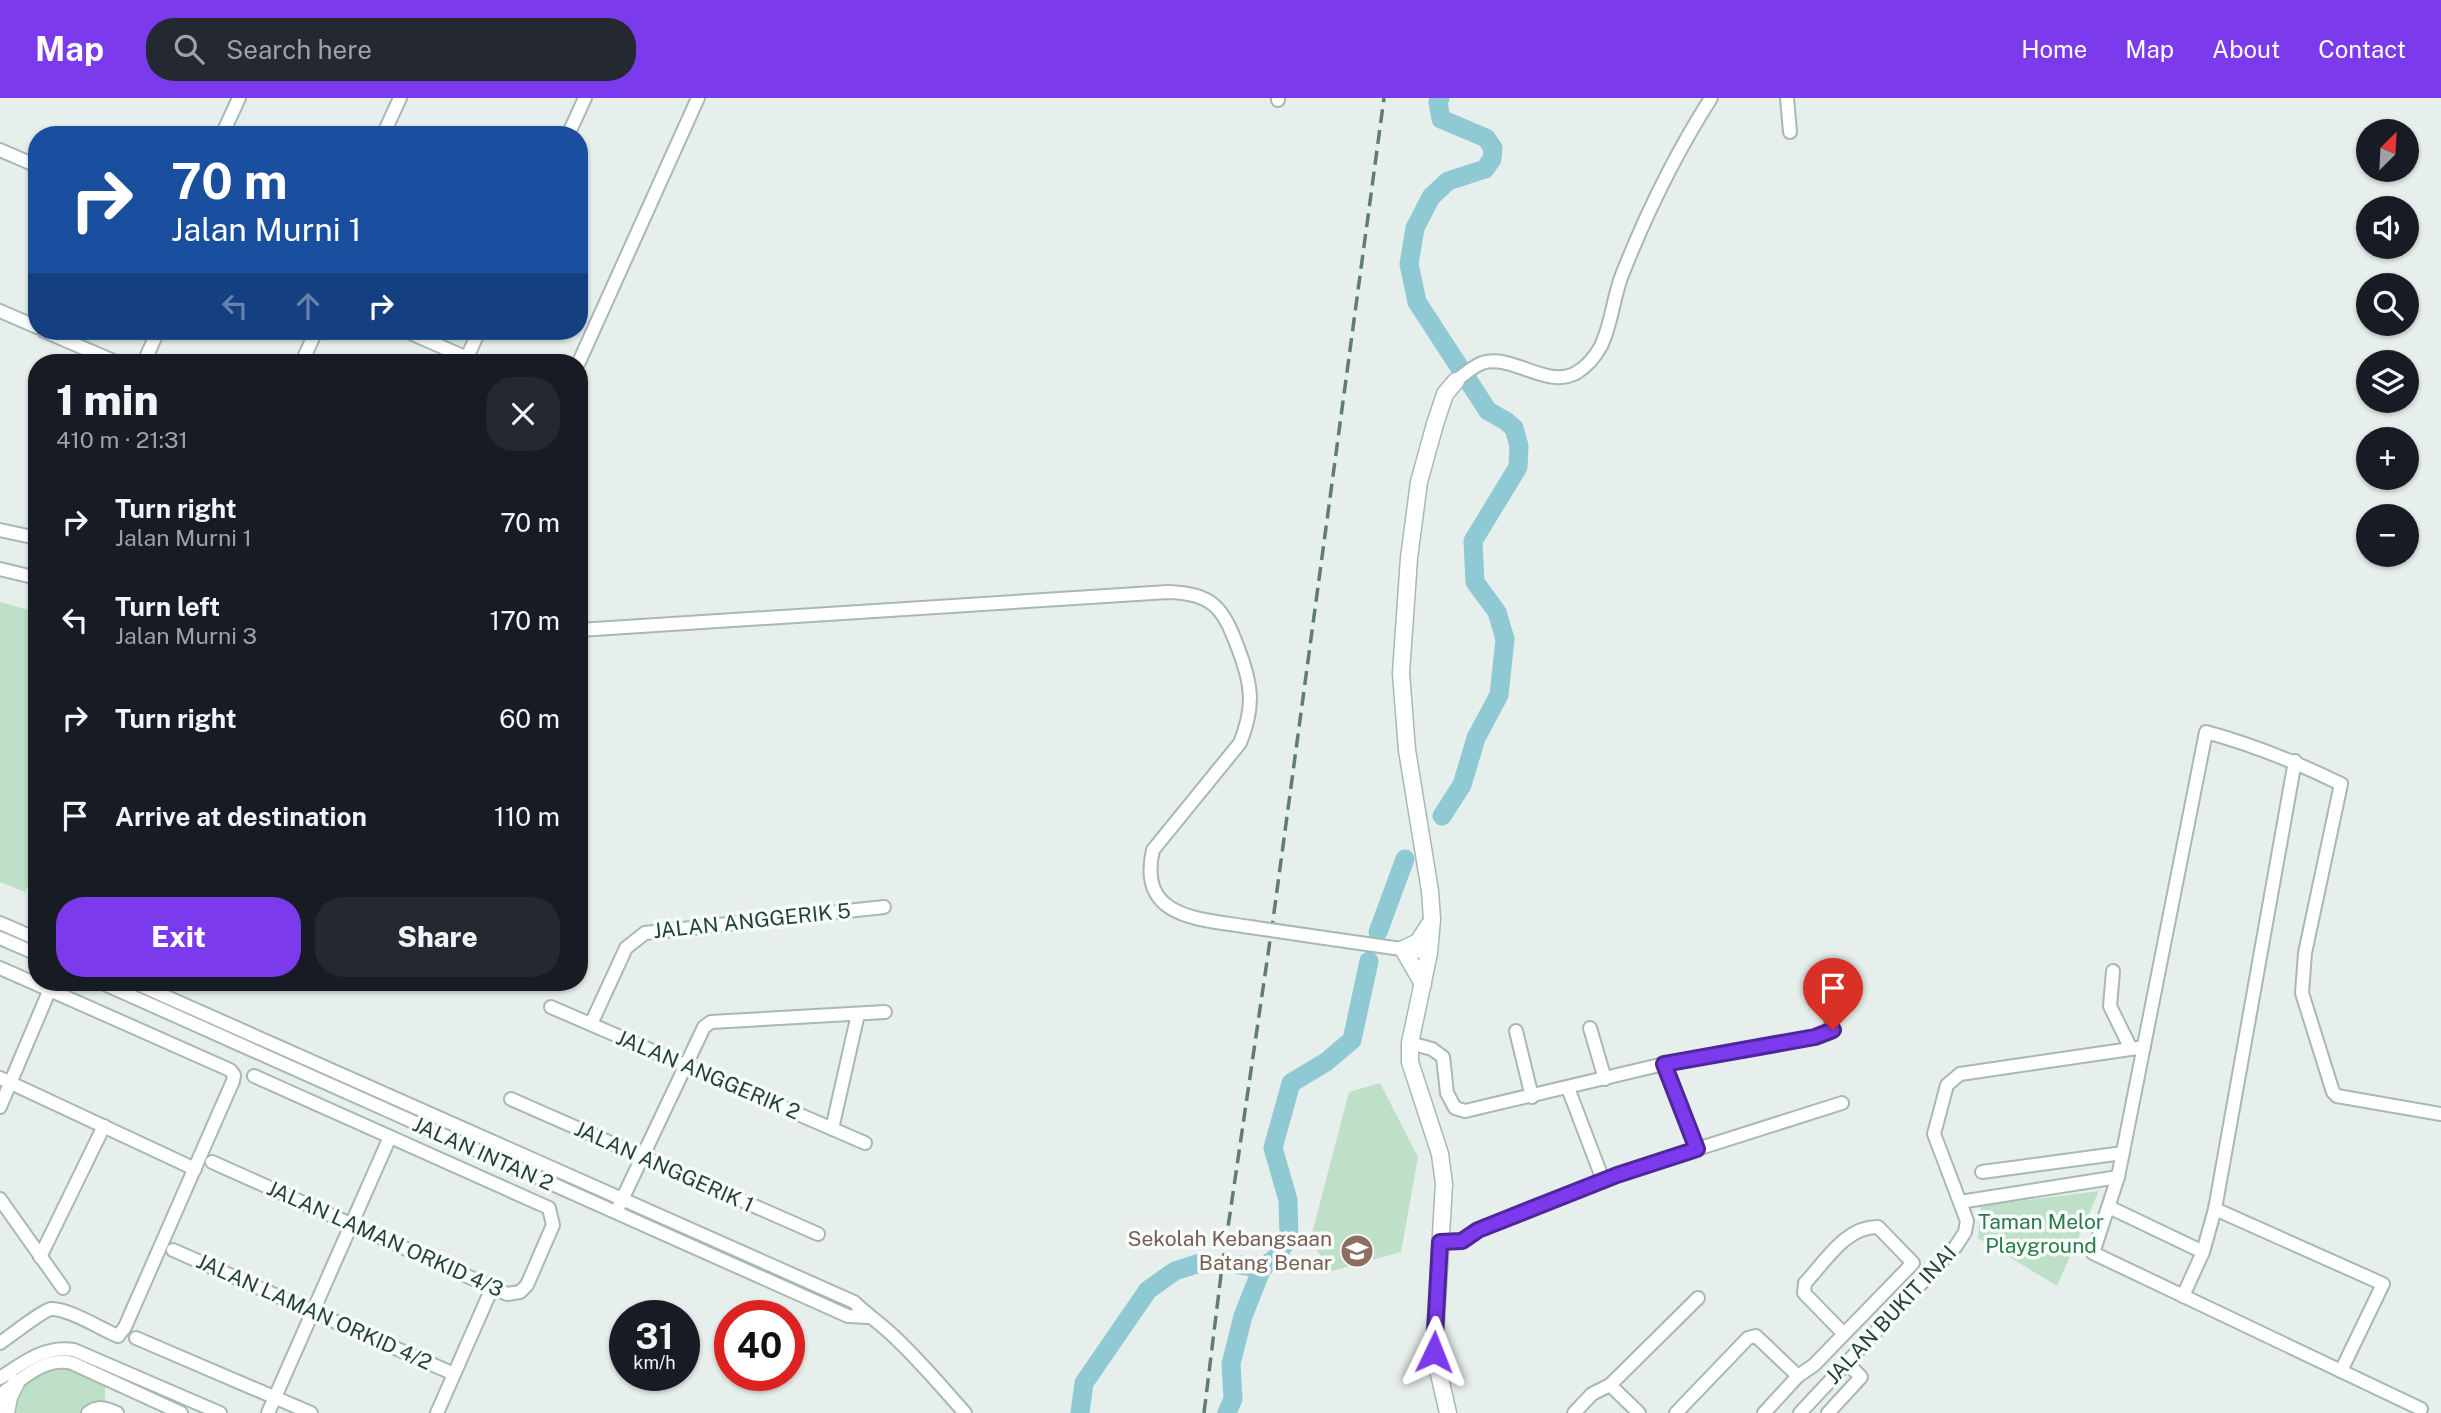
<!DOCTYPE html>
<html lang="en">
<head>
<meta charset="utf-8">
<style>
	:root { --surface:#171b24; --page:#242831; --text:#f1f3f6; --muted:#9ea1a6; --accent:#7c3aed }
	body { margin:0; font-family:"Public Sans",sans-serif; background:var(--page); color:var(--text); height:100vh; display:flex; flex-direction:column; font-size:26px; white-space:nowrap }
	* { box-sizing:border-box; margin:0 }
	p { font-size:23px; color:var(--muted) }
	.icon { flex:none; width:38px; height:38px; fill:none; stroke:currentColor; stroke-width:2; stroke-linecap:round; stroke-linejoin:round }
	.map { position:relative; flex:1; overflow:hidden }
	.panel { position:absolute; left:28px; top:256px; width:560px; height:637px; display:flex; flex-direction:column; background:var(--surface); border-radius:28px; box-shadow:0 2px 5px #0004 }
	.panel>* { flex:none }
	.hud { position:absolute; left:28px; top:28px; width:560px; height:214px; border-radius:28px; box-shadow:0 2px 5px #0004; background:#1a4fa0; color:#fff; overflow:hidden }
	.needle { width:46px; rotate:24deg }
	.fabs { position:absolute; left:2356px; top:21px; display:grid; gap:14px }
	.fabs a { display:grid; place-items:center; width:63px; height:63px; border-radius:50%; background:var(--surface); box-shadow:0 2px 5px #0004; font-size:35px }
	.speed { position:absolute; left:609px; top:1202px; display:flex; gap:14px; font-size:35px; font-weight:700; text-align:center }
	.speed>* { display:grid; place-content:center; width:91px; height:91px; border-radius:50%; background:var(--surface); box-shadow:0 2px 5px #0004; line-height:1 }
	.speed small { font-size:18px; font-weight:400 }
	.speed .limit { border:10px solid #d22; background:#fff; color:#111 }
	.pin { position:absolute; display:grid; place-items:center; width:60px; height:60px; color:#fff; margin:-72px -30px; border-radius:50% 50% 50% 0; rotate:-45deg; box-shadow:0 0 7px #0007 }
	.pin .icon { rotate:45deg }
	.me { position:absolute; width:77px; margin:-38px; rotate:2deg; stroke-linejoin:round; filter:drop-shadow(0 0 5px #0008) }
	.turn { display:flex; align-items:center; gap:24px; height:147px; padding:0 28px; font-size:32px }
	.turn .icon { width:91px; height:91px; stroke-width:2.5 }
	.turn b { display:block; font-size:49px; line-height:60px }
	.lanes { display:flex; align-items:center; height:66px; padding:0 28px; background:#0003; justify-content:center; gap:35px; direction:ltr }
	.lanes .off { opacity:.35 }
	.round { display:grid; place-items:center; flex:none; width:74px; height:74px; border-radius:28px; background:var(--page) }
	.overview { display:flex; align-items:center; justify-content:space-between; height:119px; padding:0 28px }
	h1 { font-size:42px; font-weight:800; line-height:52px }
	.button { display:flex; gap:14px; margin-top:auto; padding:14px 28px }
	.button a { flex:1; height:80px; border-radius:28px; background:var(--accent); color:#fff; font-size:28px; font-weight:800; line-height:80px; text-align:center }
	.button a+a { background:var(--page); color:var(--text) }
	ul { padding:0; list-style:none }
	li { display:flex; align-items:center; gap:21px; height:98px; padding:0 28px }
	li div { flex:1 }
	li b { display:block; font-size:26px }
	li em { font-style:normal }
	header { display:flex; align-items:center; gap:42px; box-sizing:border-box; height:98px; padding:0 35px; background:var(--accent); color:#fff }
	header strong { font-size:33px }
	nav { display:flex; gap:38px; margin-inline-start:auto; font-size:24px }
	.search { width:490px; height:63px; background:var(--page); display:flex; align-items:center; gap:18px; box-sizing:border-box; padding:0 24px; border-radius:28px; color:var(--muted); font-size:26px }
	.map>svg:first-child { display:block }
	.green { fill:#bfe0c8 }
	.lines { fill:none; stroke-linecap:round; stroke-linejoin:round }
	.river { stroke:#8ec9d4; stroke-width:19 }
	.street-casing { stroke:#a8b8b2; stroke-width:16 }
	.secondary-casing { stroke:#a4bbb3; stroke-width:19 }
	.street { stroke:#fff; stroke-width:12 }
	.secondary { stroke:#fff; stroke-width:16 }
	.rail { stroke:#5f7d75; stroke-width:3.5; stroke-dasharray:14 7; stroke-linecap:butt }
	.street-bridge-casing { stroke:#a8b8b2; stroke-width:16; stroke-linecap:butt }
	.street-bridge { stroke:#fff; stroke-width:12 }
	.route-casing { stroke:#51269a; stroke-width:18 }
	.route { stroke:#7c3aed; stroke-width:12 }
	.labels { text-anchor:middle; stroke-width:7; stroke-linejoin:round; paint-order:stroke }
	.street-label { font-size:21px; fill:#24423a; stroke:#f7fbf9 }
	.park-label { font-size:21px; fill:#2d7a4b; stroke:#f7fbf9 }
	.education-label { font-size:21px; fill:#785e54; stroke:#f7fbf9; text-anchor:end }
</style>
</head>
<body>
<header>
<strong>Map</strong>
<div class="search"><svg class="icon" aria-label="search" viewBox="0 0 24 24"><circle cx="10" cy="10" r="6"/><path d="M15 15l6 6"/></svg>Search here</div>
<nav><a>Home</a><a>Map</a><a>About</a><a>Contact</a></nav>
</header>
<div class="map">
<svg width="2441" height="1315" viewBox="0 0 2441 1315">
	<rect width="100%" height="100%" fill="#e6efeb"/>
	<g class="green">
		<path d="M0 504 37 514V766L25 794 0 784Z"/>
		<path d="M1380 985 1418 1059 1401 1154 1332 1173 1310 1143 1349 994Z"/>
		<path d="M2099 1093 2057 1188 1978 1140 1981 1108Z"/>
		<path d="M62 1266 105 1284V1305L84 1311 82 1315H10L20 1288 42 1273Z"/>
	</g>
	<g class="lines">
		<g class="river">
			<path d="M1440 0 1438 4 1441 21 1486 40 1493 50 1492 61 1485 71 1448 83 1431 99 1415 130 1409 166 1417 204 1488 313 1506 323 1514 330 1519 348 1518 369 1473 443 1475 484 1497 514 1505 541 1499 597 1476 640 1462 687 1442 718"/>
			<path d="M1378 834 1405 761"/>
			<path d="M1239 1167 1262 1170"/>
			<path d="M1080 1315 1084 1285 1148 1192 1175 1173 1203 1164"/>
			<path d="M1227 1315 1233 1301 1231 1266 1243 1218 1262 1170 1277 1159 1289 1138 1288 1102 1273 1050 1291 985 1326 964 1352 942 1369 863"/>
		</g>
		<defs>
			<g id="street">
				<path d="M1787 0 1790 34"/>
				<path d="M1278 2V0"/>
				<path d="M222 37 239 0"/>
				<path d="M383 37 400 0"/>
				<path d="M568 37 585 0"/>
				<path d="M0 52 37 68"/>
				<path d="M0 213 37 229"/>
				<path d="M44 233 116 264"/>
				<path d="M406 233 467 260"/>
				<path d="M144 264 158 233"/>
				<path d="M302 264 316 233"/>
				<path d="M465 264 479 233"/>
				<path d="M579 264 698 0"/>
				<path d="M1456 283C1464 276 1472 269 1482 265 1512 255 1546 291 1576 275 1586 269 1595 259 1601 248 1612 225 1613 200 1622 177 1646 116 1676 55 1711 0"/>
				<path d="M0 432 37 440"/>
				<path d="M0 471 37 480"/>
				<path d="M579 532 1168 494C1213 495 1223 510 1238 550 1252 586 1255 608 1240 645L1153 752C1137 821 1200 821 1250 829"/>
				<path d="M0 825 37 841"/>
				<path d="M1311 838 1429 855"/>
				<path d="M0 840 37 856"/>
				<path d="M0 870 230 972 234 977 233 983 125 1229 118 1238C101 1231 68 1210 51 1211 43 1212 9 1239 0 1245"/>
				<path d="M2113 873 2110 908 2131 951"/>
				<path d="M100 884 848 1218 869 1219"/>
				<path d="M133 884 854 1204C865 1215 877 1223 888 1233 916 1258 940 1287 965 1315"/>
				<path d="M551 909 865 1045"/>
				<path d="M591 926 626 850 645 835 884 809"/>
				<path d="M1590 930 1605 981"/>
				<path d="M1516 933 1532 999"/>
				<path d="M1410 945 1432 951 1443 959 1447 995 1455 1010 1465 1013 1664 966 1815 939 1833 932 1831 922"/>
				<path d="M1664 966 1697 1051"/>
				<path d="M0 980 195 1071"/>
				<path d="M1568 990 1603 1082"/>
				<path d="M511 1001 818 1136"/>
				<path d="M0 1009 53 884"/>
				<path d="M832 1031 858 916"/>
				<path d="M212 1064 507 1196 520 1194 527 1187 553 1127 549 1110 254 978"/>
				<path d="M1982 1074 2123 1055"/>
				<path d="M0 1101 63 1190"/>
				<path d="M1960 1104 2118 1079"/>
				<path d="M619 1108 704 929 711 924 885 914"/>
				<path d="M2109 1109 2203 1154"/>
				<path d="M2215 1111 2383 1186 2341 1273"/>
				<path d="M1439 1144 1462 1143 1478 1132 1631 1072 1842 1005"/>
				<path d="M173 1152 454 1276"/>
				<path d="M40 1159 104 1028"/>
				<path d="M2183 1198 2203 1154 2215 1111 2295 663"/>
				<path d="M136 1240 311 1315"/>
				<path d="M0 1280C23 1265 45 1247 74 1252L220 1315"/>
				<path d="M1610 1287 1639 1315"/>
				<path d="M0 1297C22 1281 45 1258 72 1265L181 1315"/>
				<path d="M2421 1311 2093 1155 2118 1079 2206 634C2254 647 2296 664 2341 686L2305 855 2302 895 2333 994 2337 998 2441 1016"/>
				<path d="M88 1315C98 1307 106 1310 117 1315"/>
				<path d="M268 1315 390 1039"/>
				<path d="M437 1315 492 1190"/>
				<path d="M1574 1315 1592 1296 1610 1287 1698 1200"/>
				<path d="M1676 1315 1748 1240 1756 1238 1798 1278"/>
				<path d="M1764 1315 1798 1278 1814 1267 1913 1165 1878 1129C1846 1128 1825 1164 1805 1185L1804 1195 1844 1236"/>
				<path d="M1800 1315 1956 1148 1965 1134 1967 1123 1934 1036 1947 987 1960 976 2144 949"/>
				<path d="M1828 1315 1861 1279 1847 1265"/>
			</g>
			<g id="secondary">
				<path d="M1423 886 1403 851 1418 844 1429 827"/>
				<path d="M6 1315 9 1299 16 1285"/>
				<path d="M1448 1315 1434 1254 1444 1086 1440 1056 1410 964V945L1429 855 1432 821 1430 793 1407 652 1401 575 1409 460 1419 384 1435 326 1445 296 1456 283"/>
			</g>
		</defs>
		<use href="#street" class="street-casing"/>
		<use href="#secondary" class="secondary-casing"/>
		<use href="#street" class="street"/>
		<use href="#secondary" class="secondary"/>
		<path class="rail" d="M1204 1315 1221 1177 1273 822 1384 0"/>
		<defs>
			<path id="street-bridge" d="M1250 829 1311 838"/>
		</defs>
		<use href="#street-bridge" class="street-bridge-casing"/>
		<use href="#street-bridge" class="street-bridge"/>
	</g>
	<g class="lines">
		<defs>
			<path id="route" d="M1434 1254 1440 1144 1462 1143 1478 1132 1617 1077 1697 1051 1664 966 1815 939 1833 932"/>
		</defs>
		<use href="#route" class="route-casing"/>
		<use href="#route" class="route"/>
	</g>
	<defs>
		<symbol id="school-disc" viewBox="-11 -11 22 22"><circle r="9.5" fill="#8d6e63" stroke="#f7fbf9"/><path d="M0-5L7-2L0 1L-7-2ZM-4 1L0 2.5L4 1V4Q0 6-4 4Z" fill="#fff"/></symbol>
	</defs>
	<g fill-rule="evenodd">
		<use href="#school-disc" x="1338" y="1134" width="38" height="38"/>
	</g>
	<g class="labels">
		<g class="street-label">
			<text transform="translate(752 823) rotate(-6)" y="7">JALAN ANGGERIK 5</text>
			<text transform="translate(708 977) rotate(23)" y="7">JALAN ANGGERIK 2</text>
			<text transform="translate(483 1056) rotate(24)" y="7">JALAN INTAN 2</text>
			<text transform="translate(664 1069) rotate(24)" y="7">JALAN ANGGERIK 1</text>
			<text transform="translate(385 1141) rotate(24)" y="7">JALAN LAMAN ORKID 4/3</text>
			<text transform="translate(314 1214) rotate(24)" y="7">JALAN LAMAN ORKID 4/2</text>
			<text transform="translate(1891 1217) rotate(-47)" y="7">JALAN BUKIT INAI</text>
		</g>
		<g class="park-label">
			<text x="2041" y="1131">Taman Melor<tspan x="2041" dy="24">Playground</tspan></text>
		</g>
		<g class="education-label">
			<text x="1332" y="1148">Sekolah Kebangsaan<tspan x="1332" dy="24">Batang Benar</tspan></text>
		</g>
	</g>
</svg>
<div class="fabs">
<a><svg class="needle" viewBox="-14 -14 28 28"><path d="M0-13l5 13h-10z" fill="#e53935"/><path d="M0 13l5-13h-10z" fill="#9ea1a6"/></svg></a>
<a><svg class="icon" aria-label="sound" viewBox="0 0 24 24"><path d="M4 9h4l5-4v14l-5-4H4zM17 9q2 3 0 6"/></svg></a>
<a><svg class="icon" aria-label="search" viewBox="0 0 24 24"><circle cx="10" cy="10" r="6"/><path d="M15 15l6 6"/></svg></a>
<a><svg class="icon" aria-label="layers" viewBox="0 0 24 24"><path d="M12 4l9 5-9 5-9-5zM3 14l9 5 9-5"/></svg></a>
<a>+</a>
<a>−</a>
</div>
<div class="speed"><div>31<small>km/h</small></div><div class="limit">40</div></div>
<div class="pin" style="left:1833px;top:932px;background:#d93025"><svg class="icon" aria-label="arrive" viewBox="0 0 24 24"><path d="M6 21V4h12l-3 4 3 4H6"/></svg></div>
<svg class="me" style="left:1434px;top:1254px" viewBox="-20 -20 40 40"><path d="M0-17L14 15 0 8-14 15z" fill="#7c3aed" stroke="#fff" stroke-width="4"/></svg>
<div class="hud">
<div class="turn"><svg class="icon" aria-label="right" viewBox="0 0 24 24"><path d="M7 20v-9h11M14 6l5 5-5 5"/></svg><div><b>70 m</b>Jalan Murni 1</div></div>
<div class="lanes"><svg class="icon off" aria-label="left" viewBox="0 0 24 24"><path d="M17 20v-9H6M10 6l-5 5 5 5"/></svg><svg class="icon off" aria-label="ahead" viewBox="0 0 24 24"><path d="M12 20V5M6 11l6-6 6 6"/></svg><svg class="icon" aria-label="right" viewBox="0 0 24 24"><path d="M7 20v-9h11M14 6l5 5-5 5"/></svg></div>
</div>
<section class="panel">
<div class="overview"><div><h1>1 min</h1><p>410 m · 21:31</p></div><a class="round"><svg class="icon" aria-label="close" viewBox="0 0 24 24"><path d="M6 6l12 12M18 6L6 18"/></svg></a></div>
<ul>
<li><svg class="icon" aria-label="right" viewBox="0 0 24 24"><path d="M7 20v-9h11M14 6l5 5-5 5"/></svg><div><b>Turn right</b><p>Jalan Murni 1</p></div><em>70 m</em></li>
<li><svg class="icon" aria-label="left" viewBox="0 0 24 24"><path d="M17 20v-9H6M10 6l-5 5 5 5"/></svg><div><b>Turn left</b><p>Jalan Murni 3</p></div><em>170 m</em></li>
<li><svg class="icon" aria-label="right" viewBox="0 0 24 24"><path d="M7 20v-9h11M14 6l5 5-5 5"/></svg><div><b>Turn right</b></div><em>60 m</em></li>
<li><svg class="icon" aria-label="arrive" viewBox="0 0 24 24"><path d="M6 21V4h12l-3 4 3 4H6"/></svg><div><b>Arrive at destination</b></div><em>110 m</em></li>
</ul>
<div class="button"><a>Exit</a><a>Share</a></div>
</section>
</div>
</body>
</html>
